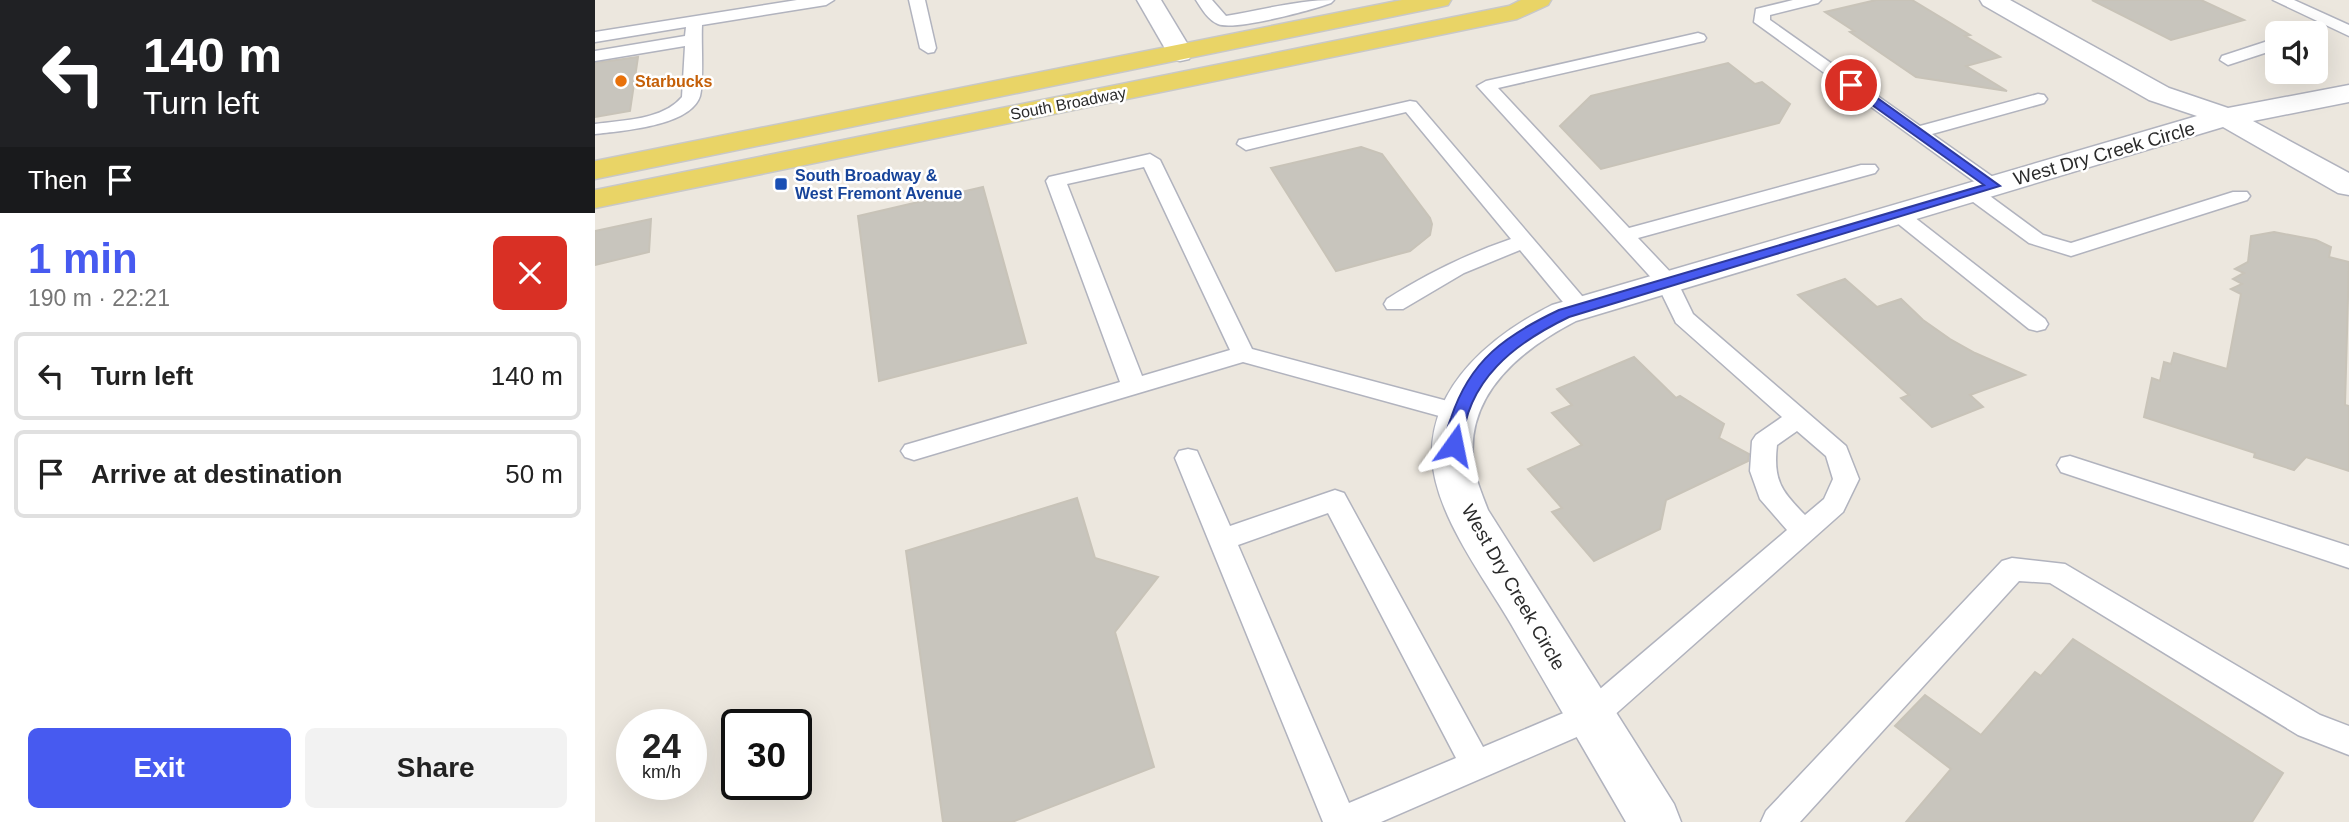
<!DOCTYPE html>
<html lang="en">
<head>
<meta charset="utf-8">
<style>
	:root { --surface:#fff; --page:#f2f2f2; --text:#222; --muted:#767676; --line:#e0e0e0; --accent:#475af0 }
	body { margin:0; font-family:Arial,sans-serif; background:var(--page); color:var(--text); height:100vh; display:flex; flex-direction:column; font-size:26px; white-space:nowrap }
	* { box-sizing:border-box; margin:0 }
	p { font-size:23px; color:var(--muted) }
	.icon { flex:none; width:38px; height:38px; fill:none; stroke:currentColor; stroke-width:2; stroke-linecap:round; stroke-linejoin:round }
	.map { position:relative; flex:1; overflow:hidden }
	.details { display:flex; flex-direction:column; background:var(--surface); width:595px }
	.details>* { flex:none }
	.banner { background:#202124; color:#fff; overflow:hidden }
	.buttons { position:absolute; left:1670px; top:21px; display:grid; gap:14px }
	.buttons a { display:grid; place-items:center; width:63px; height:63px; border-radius:10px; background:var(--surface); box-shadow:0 7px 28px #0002; font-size:35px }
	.speed { position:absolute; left:21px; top:709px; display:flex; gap:14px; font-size:35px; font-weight:700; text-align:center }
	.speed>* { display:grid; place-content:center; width:91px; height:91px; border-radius:50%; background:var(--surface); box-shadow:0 7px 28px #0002; line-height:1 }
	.speed small { font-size:18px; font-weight:400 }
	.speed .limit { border:4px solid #111; border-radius:10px; background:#fff; color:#111 }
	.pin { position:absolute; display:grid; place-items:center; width:60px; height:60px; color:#fff; margin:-30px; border:4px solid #fff; border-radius:50%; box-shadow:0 2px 7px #0007 }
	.me { position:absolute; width:77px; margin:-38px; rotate:12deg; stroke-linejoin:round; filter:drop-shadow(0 0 5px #0008) }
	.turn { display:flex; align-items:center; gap:24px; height:147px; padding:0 28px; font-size:32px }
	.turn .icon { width:91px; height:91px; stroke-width:2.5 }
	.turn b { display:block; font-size:49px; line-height:60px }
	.then { display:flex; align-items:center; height:66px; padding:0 28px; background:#0003; gap:14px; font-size:26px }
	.round { display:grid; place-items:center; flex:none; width:74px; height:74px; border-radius:10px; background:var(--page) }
	.overview { display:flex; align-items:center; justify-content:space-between; height:119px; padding:0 28px }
	h1 { font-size:42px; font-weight:700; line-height:52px; color:var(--accent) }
	.primary-button { display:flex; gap:14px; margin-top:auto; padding:14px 28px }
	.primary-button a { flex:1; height:80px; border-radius:10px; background:var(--accent); color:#fff; font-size:28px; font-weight:700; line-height:80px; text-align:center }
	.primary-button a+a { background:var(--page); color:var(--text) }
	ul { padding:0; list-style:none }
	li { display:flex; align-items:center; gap:21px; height:88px; margin:0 14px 10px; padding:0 14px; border:4px solid var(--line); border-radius:10px }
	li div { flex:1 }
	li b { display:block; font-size:26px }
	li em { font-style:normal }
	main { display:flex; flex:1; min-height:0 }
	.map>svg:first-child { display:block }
	.building { fill:#c8c5bd; stroke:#c8c3b8; stroke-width:2 }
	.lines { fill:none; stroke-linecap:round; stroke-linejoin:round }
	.lane-casing { stroke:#b1b3be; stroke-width:3 }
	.street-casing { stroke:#b1b3be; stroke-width:3 }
	.primary-casing { stroke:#c8c8c8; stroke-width:3 }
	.lane { fill:#fff; fill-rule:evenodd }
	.street { fill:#fff; fill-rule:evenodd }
	.primary { fill:#e9d466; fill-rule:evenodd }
	.route { fill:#475af0; stroke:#2e3a9c; stroke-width:2 }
	.food-dot { fill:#e8710a; stroke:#fff; stroke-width:2.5 }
	.transit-dot { fill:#1a4fb4; stroke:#fff; stroke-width:2.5 }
	.labels { text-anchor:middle; stroke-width:5; stroke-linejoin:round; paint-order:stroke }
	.far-food-label { font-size:16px; font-weight:bold; fill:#c56008; stroke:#fff; text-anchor:start }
	.far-street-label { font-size:16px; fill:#2b2b2b; stroke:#fff }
	.far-transit-label { font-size:16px; font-weight:bold; fill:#164399; stroke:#fff; text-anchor:start }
	.street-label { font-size:19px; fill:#2b2b2b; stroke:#fff }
</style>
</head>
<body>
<main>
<section class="details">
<div class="banner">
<div class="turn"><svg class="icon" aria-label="left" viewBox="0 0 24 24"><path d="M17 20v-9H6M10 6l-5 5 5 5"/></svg><div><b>140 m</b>Turn left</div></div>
<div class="then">Then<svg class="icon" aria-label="arrive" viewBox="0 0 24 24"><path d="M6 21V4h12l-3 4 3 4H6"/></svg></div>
</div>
<div class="overview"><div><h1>1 min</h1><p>190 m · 22:21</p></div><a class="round" style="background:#d93025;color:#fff"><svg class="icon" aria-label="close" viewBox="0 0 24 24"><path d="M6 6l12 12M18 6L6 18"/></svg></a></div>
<ul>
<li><svg class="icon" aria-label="left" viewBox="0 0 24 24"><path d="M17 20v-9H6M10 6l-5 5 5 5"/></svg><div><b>Turn left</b></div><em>140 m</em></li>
<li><svg class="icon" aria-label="arrive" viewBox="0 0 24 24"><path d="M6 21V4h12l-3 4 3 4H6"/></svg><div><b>Arrive at destination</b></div><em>50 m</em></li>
</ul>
<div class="primary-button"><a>Exit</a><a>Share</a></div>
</section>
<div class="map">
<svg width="1754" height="822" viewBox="0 0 1754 822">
	<rect width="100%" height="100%" fill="#ece7de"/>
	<g class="building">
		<path d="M1281 0H1317L1375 35 1370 36 1405 57 1371 66 1412 91 1321 77 1255 32 1259 31 1230 12Z"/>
		<path d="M1497 0H1606L1649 20 1576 40Z"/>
		<path d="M43 57 35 111 0 117V63Z"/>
		<path d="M1133 63 1160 84 1167 82 1195 104 1184 123 1006 169 965 126 996 96Z"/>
		<path d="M766 147 787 154 835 218 837 224 835 235 815 251 741 271 676 168Z"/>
		<path d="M388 187 431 343 284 381 263 216Z"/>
		<path d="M56 219 54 252 0 265V231Z"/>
		<path d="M1679 232 1721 240 1736 247 1734 257 1754 262 1750 405 1754 406V471L1711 457 1699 470 1659 457 1660 453 1549 417 1557 378 1565 381 1569 362 1576 364 1579 353 1632 369 1646 294 1636 289 1647 284 1638 279 1649 273 1640 269 1653 262 1656 236Z"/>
		<path d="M1250 279 1282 307 1306 299 1328 320 1355 339 1380 353 1430 375 1375 395 1388 407 1337 427 1306 398 1314 395 1203 295Z"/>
		<path d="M1039 357 1081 398 1085 396 1129 424 1124 438 1154 454 1153 461 1071 500 1065 529 999 561 957 512 967 508 933 469 987 445 957 413 977 405 962 389Z"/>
		<path d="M482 498 500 558 563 577 520 632 559 767 417 822H348L311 551Z"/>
		<path d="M1478 639 1688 773 1657 822H1311L1356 769 1300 726 1330 695 1386 735 1440 672 1446 676Z"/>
	</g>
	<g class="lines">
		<defs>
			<g id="lane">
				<path d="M202 0H239L231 5 107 25C106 43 109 80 105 96 96 126 26 131 0 134V124C28 120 68 120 87 97L90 46 0 61V51L90 36 91 27 0 42V32Z"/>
				<path d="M314 0H330L341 48 339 52 333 53 325 48Z"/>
				<path d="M601 0H617L631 16C667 10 703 0 739 0L736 3C717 10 640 31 623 24 613 20 607 9 601 0Z"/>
				<path d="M1198 0H1226L1223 3 1175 15V20L1325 126 1443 94 1449 95 1452 99 1449 103 1337 134 1405 182 1408 186 1405 190H1391L1159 22 1161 9Z"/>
				<path d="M1678 0H1699L1754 25V36Z"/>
				<path d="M1103 33 1109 35 1111 38 1109 41 903 88 1034 228 1266 165H1280L1283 169 1280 173 1043 238 1080 277 1098 314 1251 446 1264 479 1248 512 1007 726 786 822H728L580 458 584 451 593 449 602 451 635 526 740 490 749 493 888 747 985 706 1192 530 1165 499 1155 471 1157 441 1161 435 1187 417 1081 323 1062 284 882 86 891 81ZM1202 431 1231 456 1238 479 1229 499 1210 515C1186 491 1178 480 1182 445ZM733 513 861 758 754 803 643 545Z"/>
				<path d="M1682 38V49L1633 65 1625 60 1627 56Z"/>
				<path d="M815 101 821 102 993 303 996 308 993 313H977L925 250 869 273 808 309H792L789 304 792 299C831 274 872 254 916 239L811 112 651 150 642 144 644 140Z"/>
				<path d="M555 154 565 160 657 349 875 407 878 413 875 419 866 422 648 362 319 460 310 457 306 451 310 445 525 382 451 181 454 177ZM549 167 635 350 547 376 472 184Z"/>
				<path d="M1377 186 1384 188 1448 235 1476 243 1638 192H1652L1655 196 1652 200 1476 256 1434 243 1370 196 1367 192 1370 188Z"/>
				<path d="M1303 208 1310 210 1450 319 1453 324 1450 329 1442 331 1434 329 1296 218 1293 214 1296 210Z"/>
				<path d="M1475 456 1754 546V568L1466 472 1462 465 1466 458Z"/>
				<path d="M1417 558 1470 564 1725 715 1754 726V755L1703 735 1455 583 1424 581 1205 822H1166L1171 811 1407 561Z"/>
			</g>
			<g id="street">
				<path d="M542 0H566L598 53 594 59 585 61 576 59Z"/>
				<path d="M1385 0H1415L1574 88 1633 108 1754 85V102L1658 121 1754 173V195L1743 193 1628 127 981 321C929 348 872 391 878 459 879 476 887 494 893 510L1079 804 1086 822H1031C993 756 954 690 916 624 888 576 839 513 837 456 836 384 899 334 957 305L1602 116 1554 100 1388 5Z"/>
			</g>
			<g id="primary">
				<path d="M807 0H856L853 5 844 7 0 179V161Z"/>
				<path d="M926 0H956L953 5 922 19 0 208V190L914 6Z"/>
			</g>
		</defs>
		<use href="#lane" class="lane-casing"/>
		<use href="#street" class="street-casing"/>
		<use href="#primary" class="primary-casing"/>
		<use href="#lane" class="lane"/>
		<use href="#street" class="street"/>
		<use href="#primary" class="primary"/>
	</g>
	<path class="route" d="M1252 82H1260L1405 186 974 317C920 343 871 380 867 445L859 451 853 449C848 439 852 428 856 418 875 360 911 335 964 310L1389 185 1252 87Z"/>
	<circle class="food-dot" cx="26" cy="81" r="7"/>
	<rect class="transit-dot" x="179" y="177" width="14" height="14" rx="3.5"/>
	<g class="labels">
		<g class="far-food-label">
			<text x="40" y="87">Starbucks</text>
		</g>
		<g class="far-street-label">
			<text transform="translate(473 103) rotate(-11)" y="6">South Broadway</text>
		</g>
		<g class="far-transit-label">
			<text x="200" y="181">South Broadway &amp;<tspan x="200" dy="18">West Fremont Avenue</tspan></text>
		</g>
		<g class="street-label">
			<text transform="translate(1509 153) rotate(-16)" y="7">West Dry Creek Circle</text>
			<text transform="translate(919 587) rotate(60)" y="7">West Dry Creek Circle</text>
		</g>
	</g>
</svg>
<div class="buttons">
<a><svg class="icon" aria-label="sound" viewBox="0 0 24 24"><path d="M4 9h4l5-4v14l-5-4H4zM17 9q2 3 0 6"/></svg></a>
</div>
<div class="speed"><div>24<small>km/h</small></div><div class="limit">30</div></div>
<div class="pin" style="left:1256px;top:85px;background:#d93025"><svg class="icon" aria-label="arrive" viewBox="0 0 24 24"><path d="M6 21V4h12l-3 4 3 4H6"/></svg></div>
<svg class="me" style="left:859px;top:445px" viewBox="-20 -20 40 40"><path d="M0-17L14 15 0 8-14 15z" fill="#475af0" stroke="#fff" stroke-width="4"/></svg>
</div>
</main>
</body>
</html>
